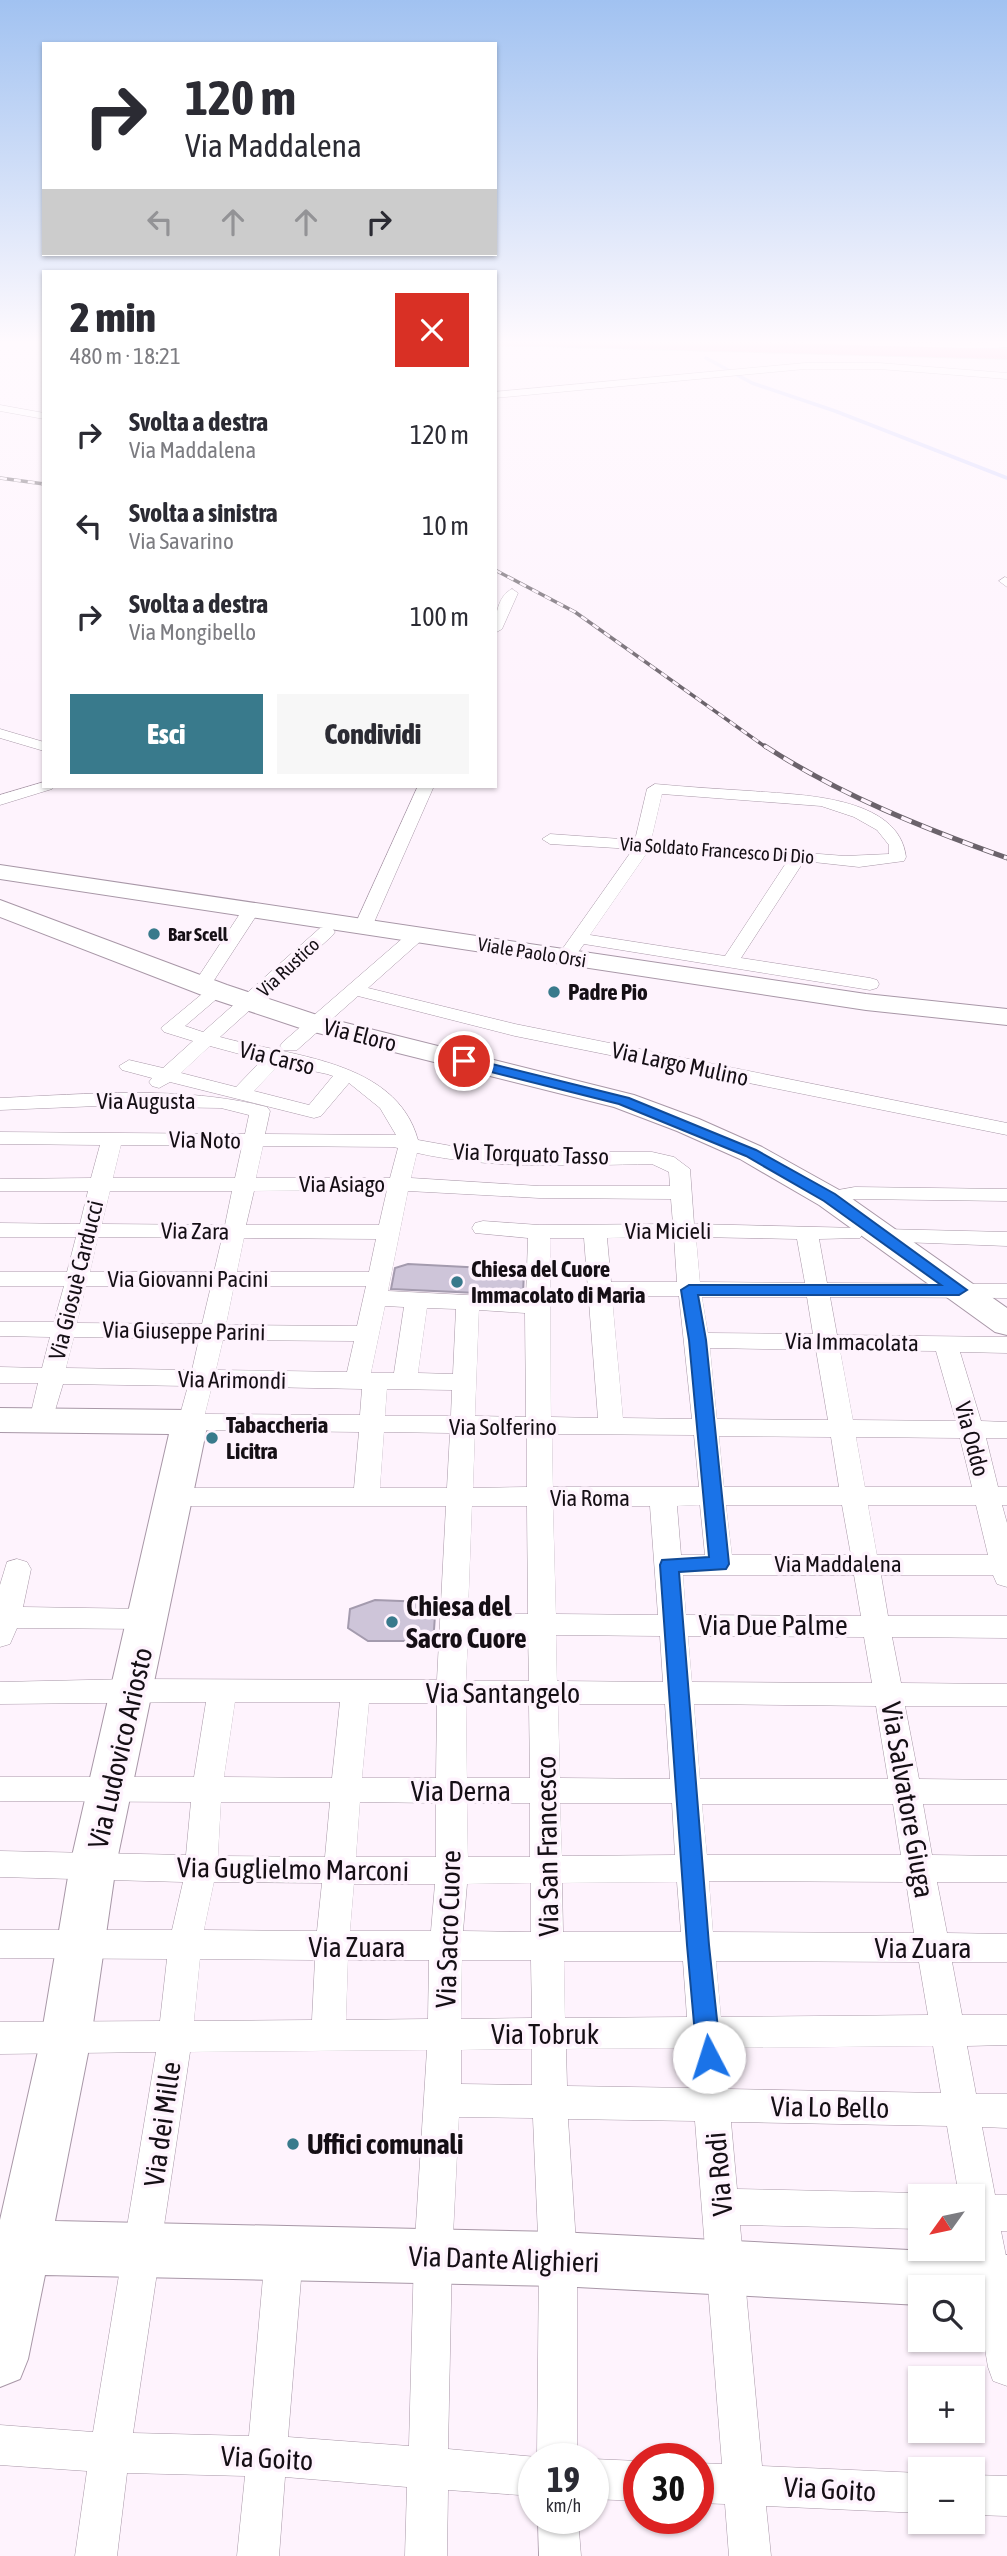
<!DOCTYPE html>
<html lang="it">
<head>
<meta charset="utf-8">
<style>
	:root { --surface:#fff; --page:#f7f7f7; --text:#2b2b33; --muted:#7c7c81; --accent:#397a8c }
	body { margin:0; font-family:"Asap Condensed",sans-serif; background:var(--page); color:var(--text); height:100vh; display:flex; flex-direction:column; font-size:26px; white-space:nowrap }
	* { box-sizing:border-box; margin:0 }
	p { font-size:23px; color:var(--muted) }
	.icon { flex:none; width:38px; height:38px; fill:none; stroke:currentColor; stroke-width:2; stroke-linecap:round; stroke-linejoin:round }
	.map { position:relative; flex:1; overflow:hidden }
	.side { position:absolute; left:42px; top:270px; width:455px; height:518px; display:flex; flex-direction:column; background:var(--surface); border-radius:0px; box-shadow:0 2px 5px #0004 }
	.side>* { flex:none }
	.guide { position:absolute; left:42px; top:42px; width:455px; height:214px; border-radius:0px; box-shadow:0 2px 5px #0004; background:#fff; color:var(--text); overflow:hidden }
	.needle { width:46px; rotate:237deg }
	.controls { position:absolute; left:908px; top:2184px; display:grid; gap:14px }
	.controls a { display:grid; place-items:center; width:77px; height:77px; border-radius:0px; background:var(--surface); box-shadow:0 2px 5px #0004; font-size:35px }
	.speed { position:absolute; left:518px; top:2443px; display:flex; gap:14px; font-size:35px; font-weight:700; text-align:center }
	.speed>* { display:grid; place-content:center; width:91px; height:91px; border-radius:50%; background:var(--surface); box-shadow:0 2px 5px #0004; line-height:1 }
	.speed small { font-size:18px; font-weight:400 }
	.speed .limit { border:10px solid #d22; background:#fff; color:#111 }
	.pin { position:absolute; display:grid; place-items:center; width:60px; height:60px; color:#fff; margin:-30px; border:4px solid #fff; border-radius:50%; box-shadow:0 2px 7px #0007 }
	.me { position:absolute; width:77px; margin:-38px; rotate:355deg; stroke-linejoin:round; filter:drop-shadow(0 0 5px #0008) }
	.turn { display:flex; align-items:center; gap:24px; height:147px; padding:0 28px; font-size:32px }
	.turn .icon { width:91px; height:91px; stroke-width:2.5 }
	.turn b { display:block; font-size:49px; line-height:60px }
	.lanes { display:flex; align-items:center; height:66px; padding:0 28px; background:#0003; justify-content:center; gap:35px; direction:ltr }
	.lanes .off { opacity:.35 }
	.round { display:grid; place-items:center; flex:none; width:74px; height:74px; border-radius:0px; background:var(--page) }
	.headline { display:flex; align-items:center; justify-content:space-between; height:119px; padding:0 28px }
	h1 { font-size:42px; font-weight:800; line-height:52px }
	.cta { display:flex; gap:14px; margin-top:auto; padding:14px 28px }
	.cta a { flex:1; height:80px; border-radius:0px; background:var(--accent); color:#fff; font-size:28px; font-weight:800; line-height:80px; text-align:center }
	.cta a+a { background:var(--page); color:var(--text) }
	ul { padding:0; list-style:none }
	li { display:flex; align-items:center; gap:21px; height:91px; padding:0 28px }
	li div { flex:1 }
	li b { display:block; font-size:26px }
	li em { font-style:normal }
	.map>svg:first-child { display:block }
	.lines { fill:none; stroke-linecap:round; stroke-linejoin:round }
	.stream { stroke:#d7d8ff; stroke-width:3.5 }
	.building { fill:#cec5d9; stroke:#a49bae; stroke-width:2 }
	.street-casing { stroke:#a897a7; stroke-width:1 }
	.secondary-casing { stroke:#a897a7; stroke-width:2 }
	.highway-casing { stroke:#d5d4d5; stroke-width:2 }
	.street { fill:#fff; fill-rule:evenodd }
	.secondary { fill:#fff; fill-rule:evenodd }
	.highway { fill:#f795c5; fill-rule:evenodd }
	.rail-far1-casing { stroke:#6b636b; stroke-width:3.5 }
	.rail-casing { stroke:#6b636b; stroke-width:5 }
	.rail-far1 { stroke:#fef3fd; stroke-width:2.5; stroke-dasharray:7; stroke-linecap:butt }
	.rail { stroke:#fef3fd; stroke-width:3.5; stroke-dasharray:11; stroke-linecap:butt }
	.route { fill:#1a73e8; stroke:#114b97; stroke-width:2 }
	.poi-dot { fill:#397a8c; stroke:#fef3fd; stroke-width:2.5 }
	.labels { text-anchor:middle; stroke-width:7; stroke-linejoin:round; paint-order:stroke }
	.far-street-label { font-size:19px; fill:#150f15; stroke:#fef3fd }
	.far-poi-label { font-size:19px; font-weight:bold; fill:#150f15; stroke:#fef3fd; text-anchor:start }
	.poi-label { font-size:23px; font-weight:bold; fill:#150f15; stroke:#fef3fd; text-anchor:start }
	.street-label { font-size:23px; fill:#150f15; stroke:#fef3fd }
	.near-poi-label { font-size:28px; font-weight:bold; fill:#150f15; stroke:#fef3fd; text-anchor:start }
	.near-street-label { font-size:28px; fill:#150f15; stroke:#fef3fd }
</style>
</head>
<body>
<div class="map">
<svg width="1007" height="2556" viewBox="0 0 1007 2556">
	<rect width="100%" height="100%" fill="#fef3fd"/>
	<g class="lines">
		<path class="stream" d="M706 358 752 383 835 411 1007 478"/>
	</g>
	<g class="building">
		<path d="M408 1264 524 1270 523 1295 391 1289 395 1268Z"/>
		<path d="M375 1600 426 1602 435 1615 434 1630 426 1641H368L348 1628 350 1609Z"/>
	</g>
	<g class="lines">
		<defs>
			<g id="street">
				<path d="M817 340 962 344 1007 341V347L962 350 830 347Z"/>
				<path d="M805 363H879L1007 373V379L879 369H805L495 398V392Z"/>
				<path d="M0 405 44 413V419L0 411Z"/>
				<path d="M1005 577 1007 578V587L999 581Z"/>
				<path d="M512 589 518 593 502 629 495 633C495 618 497 596 512 589Z"/>
				<path d="M0 729 44 742V751L0 738Z"/>
				<path d="M44 782V786H55L52 789 0 805V795Z"/>
				<path d="M655 784C687 787 719 789 751 791 798 795 899 795 906 857L904 861 859 867 804 861 741 958 870 978 877 980 879 984 877 988 870 990 584 944 571 962H559L556 958 633 849 550 844 542 839 550 834 635 840 647 789ZM662 794 821 806 854 817 877 830 889 845V854L845 856 651 841ZM649 850 788 860 725 956 590 935Z"/>
				<path d="M418 786H434L372 927 369 931H357L354 927Z"/>
				<path d="M251 905 260 910 209 988 217 985 226 991 185 1026 203 1032 320 928H332L335 932 332 936 220 1037C288 1056 396 1059 418 1140L457 1147 522 1152H652L674 1157 690 1169 694 1224 860 1228 863 1233 860 1238 819 1239 827 1283 1007 1284V1298L830 1297 837 1335 1007 1337V1353L960 1352 981 1421 1007 1422V1438H986L998 1487H1007V1505H1002L1007 1523V1587L997 1584 993 1575H881L888 1616H1007V1638L892 1637 901 1683 1007 1684V1706H905L919 1779 1007 1780V1804H923L932 1855 1007 1856V1882H937L947 1933 1007 1934V1962H952L962 2015H1007V2045L967 2046 976 2094H1007V2128L982 2127 995 2195H1007V2231H1001L1007 2261V2386L993 2381 988 2367 968 2249H973V2196H959L947 2126 731 2122 737 2189 920 2193 928 2196H920V2229L740 2225 762 2466 920 2473V2513L766 2506 771 2556H729L725 2504 698 2503V2463L722 2464 695 2121 568 2119 577 2259V2459H534V2496L448 2490 447 2556H405L407 2487 285 2477 279 2556H237L245 2476 127 2473 117 2556H75L87 2471 0 2465V2425L93 2432 156 2052 0 2054V2022L160 2021 167 1959 0 1958V1930H172L183 1882 0 1877V1851L186 1855 191 1802 0 1801V1777H194L206 1702 0 1704V1682L132 1679 437 1680 446 1506H173L164 1503 160 1497 164 1491 173 1488H354L359 1432 190 1430 181 1428 178 1422 188 1386 63 1384 50 1427 41 1429 32 1427 29 1421 38 1383H0V1367L42 1368 50 1337 0 1336V1322H54L64 1286H0V1272H67L76 1237H0V1223L80 1224 88 1191H0V1179L91 1178 100 1145 0 1144V1132L245 1134 249 1115 221 1108 98 1106 0 1110V1098C88 1094 181 1085 267 1107L270 1111 265 1134 396 1135 380 1108 349 1083 321 1116 314 1118 170 1082 159 1088 152 1086 149 1082 152 1078 122 1070 119 1066 129 1060 163 1068 193 1041 164 1032 161 1028 208 989H195L193 985 245 906ZM210 1046 262 1060 236 1087 181 1073ZM280 1064 327 1074 333 1076 309 1105 254 1091ZM121 1145 242 1146 235 1178H113ZM263 1146 393 1147 398 1148 390 1178H256ZM417 1153C494 1170 574 1165 652 1164L669 1172 670 1186H539L411 1178ZM387 1190 379 1225H246L254 1191ZM110 1191H232L225 1225 102 1224ZM408 1191 539 1198 671 1199 673 1224 539 1225 483 1221 475 1223 472 1228 475 1233 528 1238 526 1298 388 1291ZM98 1237 222 1238 214 1272H90ZM674 1237 677 1282H611L607 1238ZM696 1237 797 1239 805 1283 700 1282ZM244 1238 376 1239 369 1272H237ZM550 1238H584L598 1418 551 1417ZM86 1286H211L202 1324 77 1323ZM234 1286H366L357 1326 226 1325ZM612 1296H679L692 1419 623 1418ZM702 1297H807L813 1334 708 1333ZM385 1306 404 1307 394 1373H371ZM427 1308 456 1309 453 1374 418 1373ZM479 1310 525 1313 526 1417 475 1416ZM74 1337 199 1339 192 1370 66 1368ZM223 1340 354 1341 347 1372 216 1370ZM710 1348 816 1350 828 1420 717 1419ZM840 1350 936 1351 956 1421 853 1420ZM212 1386 362 1389 360 1415 205 1414ZM387 1389 452 1390 451 1416H385ZM384 1432 450 1433 447 1488H380ZM475 1433 527 1434V1487L473 1488ZM552 1434 694 1435 699 1487H553ZM719 1436 831 1437 839 1487H724ZM856 1437 960 1438 972 1487H865ZM700 1505 705 1555H681L677 1506ZM726 1505H842L851 1555H732ZM868 1505H976L988 1555H877ZM472 1506H527L528 1614H468ZM553 1506H650L658 1615 556 1614ZM683 1575H854L861 1616 686 1615ZM468 1635H528L529 1681H466ZM556 1635 660 1636 663 1682 557 1681ZM688 1636 864 1637 872 1683 692 1682ZM235 1702H340L332 1778 224 1777ZM369 1703H437L436 1778H362ZM466 1703 529 1704 530 1778H467ZM558 1704H665L670 1779 560 1778ZM694 1704 876 1706 888 1779H700ZM221 1802H330L325 1857 218 1856ZM360 1802 436 1803V1857H356ZM467 1803H530V1857H468ZM560 1803H672L675 1855 562 1856ZM702 1804H893L901 1855H707ZM709 1881 906 1882 914 1933 713 1932ZM214 1882 322 1883 317 1931 204 1930ZM677 1882 681 1932H563L562 1883ZM531 1883V1932L463 1931 467 1884ZM354 1884H435L431 1931H350ZM200 1959 315 1960 312 2020 194 2021ZM348 1960H429L428 2019 346 2020ZM462 1960H531L532 2018 461 2019ZM564 1961H683L687 2017 565 2018ZM716 1961 919 1962 928 2015 721 2017ZM933 2046 941 2093 728 2089 724 2048ZM690 2048 693 2088 567 2086 566 2049ZM532 2049V2085L461 2084V2050ZM427 2050 414 2256 409 2446 288 2437 303 2255 297 2242 284 2236 271 2242 265 2255 249 2436 133 2433 190 2052ZM459 2117 533 2118 539 2259 537 2457 448 2449 452 2256Z"/>
				<path d="M417 930 423 931 426 935 423 939 368 988 515 1024 1007 1123V1135L515 1036 358 996 297 1050H283L280 1046 283 1042 411 931Z"/>
				<path d="M855 1187 1007 1189V1201L855 1199 830 1204 822 1203 819 1198 822 1193Z"/>
				<path d="M883 1229 1007 1232V1246L875 1241 872 1236 875 1231Z"/>
				<path d="M17 1559 27 1562 31 1569 23 1607 149 1609 159 1612 163 1619 159 1626 149 1629 17 1628 10 1644 0 1647V1585L7 1562Z"/>
				<path d="M593 2459 639 2461V2501L593 2499Z"/>
				<path d="M973 2475 1007 2476V2516L973 2515Z"/>
				<path d="M538 2518H578L581 2556H539Z"/>
			</g>
			<g id="secondary">
				<path d="M0 865 866 994 1007 1009V1025L866 1010 0 879Z"/>
				<path d="M0 900 227 985 326 1018 634 1095 699 1119 762 1147 841 1191 1007 1308V1335L995 1332 819 1205 740 1159 677 1131 614 1107 306 1030 207 997 0 917Z"/>
				<path d="M0 1408 190 1410 203 1413 208 1422 116 1865 91 2038 55 2221 558 2232 1007 2255V2309L973 2308V2287H920V2305L558 2286 45 2275 28 2359 20 2379 0 2387V2220L41 2038 70 1865 169 1434 0 1432Z"/>
			</g>
			<path id="highway" d="M495 340H661L1007 349V359L495 345Z"/>
		</defs>
		<use href="#street" class="street-casing"/>
		<use href="#secondary" class="secondary-casing"/>
		<use href="#highway" class="highway-casing"/>
		<use href="#street" class="street"/>
		<use href="#secondary" class="secondary"/>
		<use href="#highway" class="highway"/>
		<defs>
			<g id="rail-far1">
				<path d="M0 478 44 484"/>
				<path d="M495 570 575 612 767 748"/>
			</g>
			<path id="rail" d="M765 746C840 795 923 828 1007 858"/>
		</defs>
		<use href="#rail-far1" class="rail-far1-casing"/>
		<use href="#rail" class="rail-casing"/>
		<use href="#rail-far1" class="rail-far1"/>
		<use href="#rail" class="rail"/>
	</g>
	<linearGradient id="sky" x2="0" y2="1"><stop stop-color="#a1c2f1"/><stop offset="0.49" stop-color="#fffafe"/><stop offset="1" stop-color="#fffafe" stop-opacity="0"/></linearGradient>
	<rect width="1007" height="698" fill="url(#sky)"/>
	<path class="route" d="M464 1057 629 1098 756 1150 835 1194 967 1290 959 1295H698L706 1340 729 1564 726 1569 679 1572 709 1945 721 2057 718 2064 709 2068 701 2064 697 2057 687 1945 660 1565 662 1560 709 1557 689 1340 681 1290 689 1285H941L824 1201 746 1156 619 1104 459 1064V1058Z"/>
	<g class="poi-dot">
		<circle cx="154" cy="934" r="7"/>
		<circle cx="554" cy="992" r="7"/>
		<circle cx="457" cy="1282" r="7"/>
		<circle cx="212" cy="1438" r="7"/>
		<circle cx="392" cy="1622" r="7"/>
		<circle cx="293" cy="2144" r="7"/>
	</g>
	<g class="labels">
		<g class="far-street-label">
			<text transform="translate(717 850) rotate(4)" y="7">Via Soldato Francesco Di Dio</text>
			<text transform="translate(532 952) rotate(9)" y="7">Viale Paolo Orsi</text>
			<text transform="translate(288 967) rotate(-43)" y="7">Via Rustico</text>
		</g>
		<g class="far-poi-label">
			<text x="168" y="941">Bar Scell</text>
		</g>
		<g class="poi-label">
			<text x="568" y="1000">Padre Pio</text>
			<text x="471" y="1277">Chiesa del Cuore<tspan x="471" dy="26">Immacolato di Maria</tspan></text>
			<text x="226" y="1433">Tabaccheria<tspan x="226" dy="26">Licitra</tspan></text>
		</g>
		<g class="street-label">
			<text transform="translate(360 1035) rotate(14)" y="8">Via Eloro</text>
			<text transform="translate(277 1058) rotate(14)" y="8">Via Carso</text>
			<text transform="translate(680 1064) rotate(12)" y="8">Via Largo Mulino</text>
			<text x="146" y="1109">Via Augusta</text>
			<text transform="translate(205 1140) rotate(1)" y="8">Via Noto</text>
			<text transform="translate(531 1154) rotate(2)" y="8">Via Torquato Tasso</text>
			<text x="342" y="1192">Via Asiago</text>
			<text transform="translate(195 1231) rotate(1)" y="8">Via Zara</text>
			<text x="668" y="1239">Via Micieli</text>
			<text x="188" y="1287">Via Giovanni Pacini</text>
			<text transform="translate(76 1280) rotate(-76)" y="8">Via Giosuè Carducci</text>
			<text transform="translate(184 1331) rotate(1)" y="8">Via Giuseppe Parini</text>
			<text transform="translate(852 1342) rotate(1)" y="8">Via Immacolata</text>
			<text transform="translate(232 1380) rotate(1)" y="8">Via Arimondi</text>
			<text x="503" y="1435">Via Solferino</text>
			<text transform="translate(972 1439) rotate(75)" y="8">Via Oddo</text>
			<text x="590" y="1506">Via Roma</text>
			<text x="838" y="1572">Via Maddalena</text>
		</g>
		<g class="near-poi-label">
			<text x="406" y="1616">Chiesa del<tspan x="406" dy="32">Sacro Cuore</tspan></text>
			<text x="307" y="2154">Uffici comunali</text>
		</g>
		<g class="near-street-label">
			<text x="773" y="1635">Via Due Palme</text>
			<text x="503" y="1703">Via Santangelo</text>
			<text transform="translate(120 1748) rotate(-77)" y="10">Via Ludovico Ariosto</text>
			<text x="461" y="1801">Via Derna</text>
			<text transform="translate(908 1800) rotate(80)" y="10">Via Salvatore Giuga</text>
			<text transform="translate(547 1846) rotate(-91)" y="10">Via San Francesco</text>
			<text transform="translate(293 1869) rotate(1)" y="10">Via Guglielmo Marconi</text>
			<text transform="translate(448 1929) rotate(-88)" y="10">Via Sacro Cuore</text>
			<text x="357" y="1957">Via Zuara</text>
			<text x="923" y="1958">Via Zuara</text>
			<text x="545" y="2044">Via Tobruk</text>
			<text transform="translate(830 2107) rotate(1)" y="10">Via Lo Bello</text>
			<text transform="translate(162 2124) rotate(-82)" y="10">Via dei Mille</text>
			<text transform="translate(719 2174) rotate(-95)" y="10">Via Rodi</text>
			<text transform="translate(504 2259) rotate(2)" y="10">Via Dante Alighieri</text>
			<text transform="translate(267 2458) rotate(3)" y="10">Via Goito</text>
			<text transform="translate(830 2489) rotate(3)" y="10">Via Goito</text>
		</g>
	</g>
</svg>
<div class="controls">
<a><svg class="needle" viewBox="-14 -14 28 28"><path d="M0-13l5 13h-10z" fill="#e53935"/><path d="M0 13l5-13h-10z" fill="#7c7c81"/></svg></a>
<a><svg class="icon" aria-label="search" viewBox="0 0 24 24"><circle cx="10" cy="10" r="6"/><path d="M15 15l6 6"/></svg></a>
<a>+</a>
<a>−</a>
</div>
<div class="speed"><div>19<small>km/h</small></div><div class="limit">30</div></div>
<div class="pin" style="left:464px;top:1061px;background:#d93025"><svg class="icon" aria-label="arrive" viewBox="0 0 24 24"><path d="M6 21V4h12l-3 4 3 4H6"/></svg></div>
<svg class="me" style="left:709px;top:2057px" viewBox="-20 -20 40 40"><circle r="19" fill="#fff"/><path d="M0-13L10 11 0 6-10 11z" fill="#1a73e8"/></svg>
<div class="guide">
<div class="turn"><svg class="icon" aria-label="right" viewBox="0 0 24 24"><path d="M7 20v-9h11M14 6l5 5-5 5"/></svg><div><b>120 m</b>Via Maddalena</div></div>
<div class="lanes"><svg class="icon off" aria-label="left" viewBox="0 0 24 24"><path d="M17 20v-9H6M10 6l-5 5 5 5"/></svg><svg class="icon off" aria-label="ahead" viewBox="0 0 24 24"><path d="M12 20V5M6 11l6-6 6 6"/></svg><svg class="icon off" aria-label="ahead" viewBox="0 0 24 24"><path d="M12 20V5M6 11l6-6 6 6"/></svg><svg class="icon" aria-label="right" viewBox="0 0 24 24"><path d="M7 20v-9h11M14 6l5 5-5 5"/></svg></div>
</div>
<section class="side">
<div class="headline"><div><h1>2 min</h1><p>480 m · 18:21</p></div><a class="round" style="background:#d93025;color:#fff"><svg class="icon" aria-label="close" viewBox="0 0 24 24"><path d="M6 6l12 12M18 6L6 18"/></svg></a></div>
<ul>
<li><svg class="icon" aria-label="right" viewBox="0 0 24 24"><path d="M7 20v-9h11M14 6l5 5-5 5"/></svg><div><b>Svolta a destra</b><p>Via Maddalena</p></div><em>120 m</em></li>
<li><svg class="icon" aria-label="left" viewBox="0 0 24 24"><path d="M17 20v-9H6M10 6l-5 5 5 5"/></svg><div><b>Svolta a sinistra</b><p>Via Savarino</p></div><em>10 m</em></li>
<li><svg class="icon" aria-label="right" viewBox="0 0 24 24"><path d="M7 20v-9h11M14 6l5 5-5 5"/></svg><div><b>Svolta a destra</b><p>Via Mongibello</p></div><em>100 m</em></li>
</ul>
<div class="cta"><a>Esci</a><a>Condividi</a></div>
</section>
</div>
</body>
</html>
